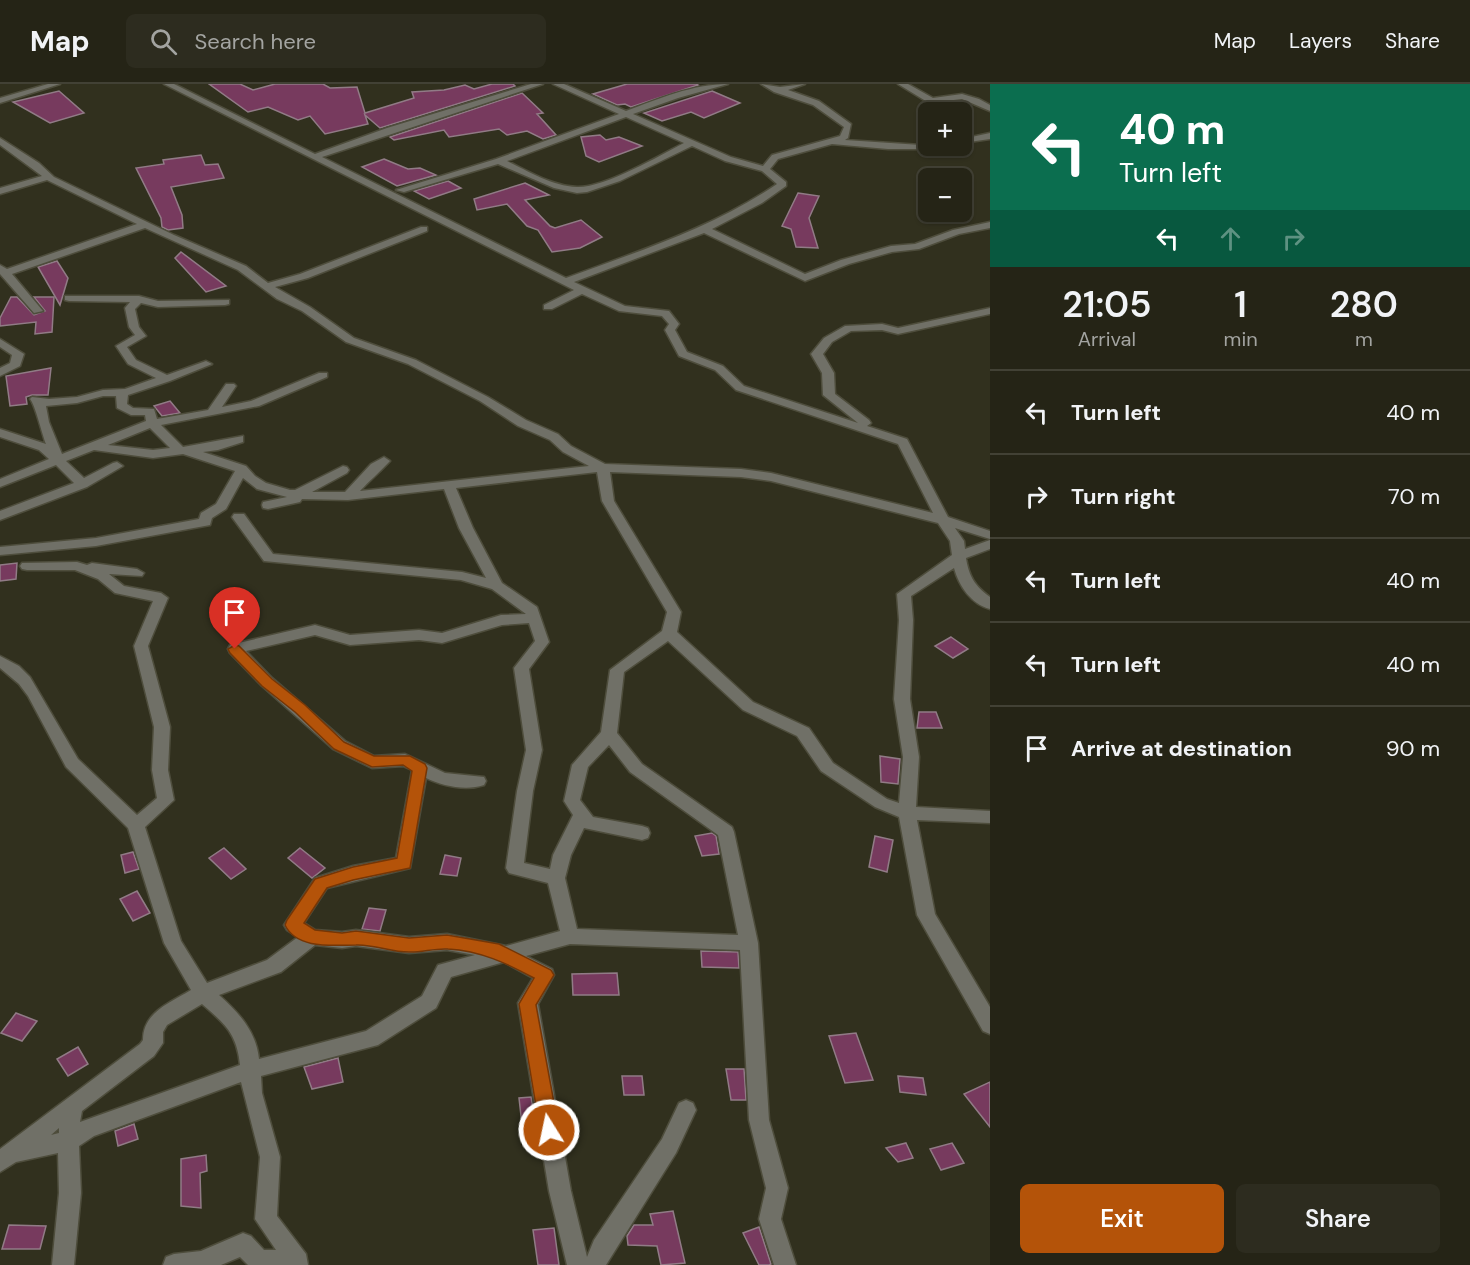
<!DOCTYPE html>
<html lang="en">
<head>
<meta charset="utf-8">
<style>
	:root { --surface:#252416; --page:#2d2c1f; --text:#f1f3f6; --muted:#a3a4a1; --line:#424135; --accent:#b45309 }
	body { margin:0; font-family:"DM Sans",sans-serif; background:var(--page); color:var(--text); height:100vh; display:flex; flex-direction:column; font-size:22px; white-space:nowrap }
	* { box-sizing:border-box; margin:0 }
	p { font-size:20px; color:var(--muted) }
	.icon { flex:none; width:33px; height:33px; fill:none; stroke:currentColor; stroke-width:2; stroke-linecap:round; stroke-linejoin:round }
	.map { position:relative; flex:1; overflow:hidden }
	.details { display:flex; flex-direction:column; background:var(--surface); width:480px }
	.details>* { flex:none }
	.banner { background:#0b6e4f; color:#fff; overflow:hidden }
	.tools { position:absolute; left:918px; top:18px; display:grid; gap:12px }
	.tools a { display:grid; place-items:center; width:54px; height:54px; border-radius:9px; background:var(--surface); box-shadow:0 2px 4px #0004,0 0 0 2px var(--line); font-size:30px }
	.pin { position:absolute; display:grid; place-items:center; width:51px; height:51px; color:#fff; margin:-62px -26px; border-radius:50% 50% 50% 0; rotate:-45deg; box-shadow:0 0 6px #0007 }
	.pin .icon { rotate:45deg }
	.me { position:absolute; width:66px; margin:-33px; rotate:350deg; stroke-linejoin:round; filter:drop-shadow(0 0 4px #0008) }
	.turn { display:flex; align-items:center; gap:21px; height:126px; padding:0 30px; font-size:27px }
	.turn .icon { width:78px; height:78px; stroke-width:2.5 }
	.turn b { display:block; font-size:42px; line-height:51px }
	.lanes { display:flex; align-items:center; height:57px; padding:0 30px; background:#0003; justify-content:center; gap:30px; direction:ltr }
	.lanes .off { opacity:.35 }
	.eta { display:flex; justify-content:space-evenly; align-items:center; height:102px; text-align:center }
	.eta b { font-size:36px; font-weight:600; line-height:42px }
	.cta { display:flex; gap:12px; margin-top:auto; padding:12px 30px }
	.cta a { flex:1; height:69px; border-radius:9px; background:var(--accent); color:#fff; font-size:24px; font-weight:600; line-height:69px; text-align:center }
	.cta a+a { background:var(--page); color:var(--text) }
	ul { padding:0; list-style:none }
	li { display:flex; align-items:center; gap:18px; height:84px; padding:0 30px; border-top:2px solid var(--line) }
	li div { flex:1 }
	li b { display:block; font-size:22px }
	li em { font-style:normal }
	header { display:flex; align-items:center; gap:36px; box-sizing:border-box; height:84px; padding:0 30px; background:var(--surface); border-bottom:2px solid var(--line) }
	header strong { font-size:28px }
	nav { display:flex; gap:33px; margin-inline-start:auto; font-size:21px }
	.search { width:420px; height:54px; background:var(--page); display:flex; align-items:center; gap:15px; box-sizing:border-box; padding:0 21px; border-radius:9px; color:var(--muted); font-size:22px }
	main { display:flex; flex:1; min-height:0 }
	.map>svg:first-child { display:block }
	.building { fill:#773a5e; stroke:#917b86; stroke-width:1.5 }
	.lines { fill:none; stroke-linecap:round; stroke-linejoin:round }
	.minor-casing { stroke:#4e4d3c; stroke-width:3 }
	.minor { fill:#707067; fill-rule:evenodd }
	.route { fill:#b45309; stroke:#753606; stroke-width:1.5 }
</style>
</head>
<body>
<header>
<strong>Map</strong>
<div class="search"><svg class="icon" aria-label="search" viewBox="0 0 24 24"><circle cx="10" cy="10" r="6"/><path d="M15 15l6 6"/></svg>Search here</div>
<nav><a>Map</a><a>Layers</a><a>Share</a></nav>
</header>
<main>
<div class="map">
<svg width="990" height="1181" viewBox="0 0 990 1181">
	<rect width="100%" height="100%" fill="#31301e"/>
	<g class="building">
		<path d="M209 0H240L253 6 275 0H323L330 4 357 3 365 29 414 14 412 8 444 6 465 1 474 5 492 0H513L515 2 380 44 365 31 368 40 325 50 310 32 298 36 268 23 248 28Z"/>
		<path d="M627 0H696L698 1 631 23 625 20 617 21 593 10Z"/>
		<path d="M59 7 84 29 50 39 13 18Z"/>
		<path d="M712 7 740 19 704 34 691 28 662 37 644 29Z"/>
		<path d="M522 9 543 29 537 30 556 51 543 55 527 47 507 51 499 45 449 53 444 46 394 56 390 53Z"/>
		<path d="M600 51 606 56 619 53 642 62 599 78 586 72 581 53Z"/>
		<path d="M201 71 205 81 218 80 224 94 171 103 182 131 183 144 168 146 162 143 161 134 136 84 164 80 163 76Z"/>
		<path d="M384 75 408 85 420 84 436 91 397 102 362 83Z"/>
		<path d="M448 97 461 104 429 115 414 107Z"/>
		<path d="M525 99 549 111 525 116 550 142 555 144 581 136 602 153 580 164 552 168 538 146 527 142 507 120 477 126 474 115Z"/>
		<path d="M798 109 819 112 809 134 818 164 796 163 791 145 782 142Z"/>
		<path d="M181 168 226 202 206 208 175 174Z"/>
		<path d="M57 177 68 194 60 221 38 183Z"/>
		<path d="M11 213H17L34 231 45 227 34 213H54L52 248 35 250 36 238 0 242V234Z"/>
		<path d="M51 284 48 311H32L26 313 27 320 10 322 6 292Z"/>
		<path d="M170 317 180 329 162 332 154 322Z"/>
		<path d="M17 479 16 495 0 497V481Z"/>
		<path d="M951 553 968 565 953 574 935 562Z"/>
		<path d="M919 628H936L942 644H917Z"/>
		<path d="M880 672 900 675 898 700 881 698Z"/>
		<path d="M712 749 716 752 719 770 702 772 695 752Z"/>
		<path d="M875 752 893 756 887 788 869 783Z"/>
		<path d="M224 764 246 785 231 795 209 774Z"/>
		<path d="M300 764 325 784 312 794 288 774Z"/>
		<path d="M133 768 139 785 125 789 121 771Z"/>
		<path d="M445 771 461 774 457 792 440 790Z"/>
		<path d="M137 807 150 829 133 837 120 815Z"/>
		<path d="M369 824 386 826 380 847 362 845Z"/>
		<path d="M701 867 738 868 739 884 702 883Z"/>
		<path d="M617 889 619 911H573L572 890Z"/>
		<path d="M16 929 37 937 22 957 1 949Z"/>
		<path d="M856 949 873 996 845 999 829 952Z"/>
		<path d="M78 963 88 980 68 992 57 975Z"/>
		<path d="M338 974 343 998 312 1005 304 983Z"/>
		<path d="M726 985H744L746 1016H731Z"/>
		<path d="M622 992H642L644 1011H624Z"/>
		<path d="M898 992 923 994 926 1011 900 1008Z"/>
		<path d="M990 998V1043L964 1010Z"/>
		<path d="M531 1013 537 1049 523 1050 519 1014Z"/>
		<path d="M134 1040 138 1055 118 1062 115 1047Z"/>
		<path d="M906 1059 913 1074 898 1078 886 1064Z"/>
		<path d="M952 1059 964 1079 941 1086 930 1065Z"/>
		<path d="M206 1071 207 1087 200 1089 201 1124 181 1122V1075Z"/>
		<path d="M673 1127 685 1179 661 1181 657 1162 628 1161 627 1152 634 1141H653L650 1130Z"/>
		<path d="M9 1141 46 1142 40 1165H2Z"/>
		<path d="M759 1143 771 1180 769 1181H759L743 1149Z"/>
		<path d="M554 1144 559 1181H538L533 1146Z"/>
	</g>
	<g class="lines">
		<defs>
			<g id="minor">
				<path d="M48 0H60L0 19V14Z"/>
				<path d="M164 0H174L315 70 387 44 531 0H543L322 73 566 194C639 167 712 144 777 100L762 87 725 77 692 62 620 97 587 108 577 109 554 104 498 80 404 108 396 106 496 75 619 30 553 0H564L626 27C658 15 693 0 728 0L678 14 633 30 731 73 763 82 772 71 840 52 844 43 813 21 774 8 761 0 780 3 805 0 788 6 819 17 851 40 848 54 845 56 936 62 932 65H888L832 60 778 75 770 85 786 98V102L762 119 712 145 805 190 841 176 891 162 915 160 953 146 990 138V144L959 150 919 165 892 168 849 180 805 197 704 149 574 198 625 222 669 227 679 240 675 246 687 268 723 282 744 302 858 339 823 311 822 289 811 270 824 254 845 242 882 240 898 244 990 224V230L898 250 882 246 851 247 832 258 823 270 834 289 835 310 869 336 871 339 867 342 907 355 948 433 990 447V455L955 444 964 457 965 465 990 456V465L966 474C969 493 975 502 990 513V525C971 520 959 502 954 484L911 512 913 536 910 615 919 673 916 723 990 727V739L917 736 935 830 990 923V950L983 947 917 831 899 733 875 723 821 687 797 652 743 626 668 557 624 588 617 649 642 680 732 743 734 748 758 859 769 1036 788 1104 781 1135 796 1181H774L759 1135 766 1104 749 1036 740 866 570 860 526 872 552 885 554 891 538 920 571 1107 587 1173 594 1156 662 1055 679 1019 686 1016 693 1019 696 1026 676 1069 606 1181H567L549 1107 518 919 533 894 504 878 451 893 436 924 378 961 261 992 262 1009 280 1073 277 1132 306 1170 308 1181H248L240 1173 221 1181H163L166 1173 174 1170 201 1167 243 1149 251 1152 264 1166H276L255 1135 260 1073 241 998 94 1052 79 1062 81 1109 74 1181H52L59 1109 58 1069 16 1078 0 1088V1065L140 960 143 956C143 928 170 919 191 906L164 859 128 744 66 683 28 612 19 600 0 584V572L19 582 30 593 78 675 137 731 157 714 152 686 154 643 134 562 153 517 115 509 98 495 75 486H27L22 485 20 482 22 479 77 478 87 481 92 479 137 485 144 489 142 492 109 490 124 502 161 509 168 514 148 562 170 643 168 686 174 716 145 743 181 857 207 899 267 876 298 853 287 846 284 841 315 794 353 782 396 774 412 686 403 682 372 684 333 665 262 602 230 569 228 565 230 561 315 541 350 551 419 546 442 549 501 531 526 530 492 505 461 496 264 477 232 433 234 430H244L273 470 462 488 486 494 459 444 444 405 348 416 302 415 300 418 268 425 263 424 262 421 263 418 287 413 257 405 243 394 226 425 212 434 210 441 96 462 0 471V463L96 454 199 435 201 429 216 420 235 387 183 370 153 374 94 366 66 377 84 394 113 379 117 378 123 382 87 403 0 436V427L74 399 56 381 0 403V395L49 375 39 366 0 353V345L46 360C42 350 35 320 30 315L32 313 49 315 77 313 103 306 125 305 156 294 128 280 116 262 135 251 129 243 125 224 130 218 69 217 65 216V212H139L158 217 229 216V220L225 221 158 223 141 219 135 225 139 243 146 252 127 263 136 276 167 291 206 277 212 280 170 297 128 311 127 320 133 324 154 325 157 335 208 326 226 300H234L236 302 222 323 251 317 319 289H327V293L259 322 161 341 183 363 243 352V358L218 366 203 368 246 382 255 392 266 399 290 406H295L343 382 347 383 349 386 347 389 312 408H345L371 380 384 373 390 377C381 387 370 396 360 407L589 382 563 368 550 356 518 342 480 317 408 280 346 258 302 227 277 215 238 186 145 144 12 190 43 227 34 229 0 190V181L7 185 137 140 47 96 0 110V104L42 92 0 61V54L39 79 54 93 174 151 246 182 268 199 300 190 421 143H427V147L308 194 275 203 310 223 354 254 416 276 488 313 526 336 558 350 571 362 605 380 741 385 771 389 933 429 898 360 736 306 715 286 679 272 665 246 669 240 662 232 619 227 582 210 552 225H544V221L574 206ZM626 33 684 59C659 72 604 104 577 103 552 102 528 87 507 77ZM103 312H116L117 324 131 331H145L146 337 62 370 49 338 46 322 77 319ZM150 344 170 364 153 366 108 361ZM597 388 602 417 667 528 662 547 610 586 601 648 572 681 564 717 573 731 553 771 550 785 524 779 533 707 542 666 529 585 549 558 537 523 502 499 473 444 456 404ZM610 388 741 393 771 397 938 439 950 457 952 471 897 510 899 536 894 615 903 673 899 719 887 715 833 679 809 644 753 618 677 548 681 528 614 417ZM529 539 535 557 514 584 526 666 517 707 506 784 509 789 548 799 560 847 506 862 447 850 409 853 356 846 342 848 315 846 304 839 327 804 410 784 426 694C442 702 466 707 484 701L486 697 484 693 445 689 405 670 374 672 345 657 272 594 246 567 315 551 350 561 419 556 442 559 502 541ZM609 661 630 688 718 751 738 851 577 845 565 794 571 771 584 744 642 756 648 754 650 749 648 744 642 742 593 733 580 716 588 683ZM315 861 342 864 356 862 409 869 447 866 475 871 438 881 422 912 366 947 259 975C256 947 239 929 219 911L281 888ZM202 920C224 939 237 949 240 981L80 1038 82 1027 154 972 163 959V948L167 941ZM59 1044V1049L51 1051Z"/>
				<path d="M898 0H908L933 14 962 10 979 15 990 21V27L962 15 929 19Z"/>
				<path d="M990 49V55L962 59V55Z"/>
				<path d="M0 255 24 270 20 282 0 292V284L10 279 12 271 0 263Z"/>
			</g>
		</defs>
		<use href="#minor" class="minor-casing"/>
		<use href="#minor" class="minor"/>
	</g>
	<path class="route" d="M235 561 239 562 272 595 305 621 344 658 374 672H410L425 680 427 684 410 784 353 796 327 804 304 839 315 846 342 849 356 847 409 854 447 851 499 860 551 886 554 891 536 921 559 1046 556 1052 549 1055 543 1052 540 1046 519 920 534 894C506 879 481 867 448 865 436 864 423 868 411 868 393 869 374 860 356 861 334 861 297 866 285 841L287 836 315 795 353 783 397 774 412 687 403 681 372 683 334 665 295 628 262 602 230 569 228 565Z"/>
</svg>
<div class="tools">
<a>+</a>
<a>−</a>
</div>
<div class="pin" style="left:235px;top:565px;background:#d93025"><svg class="icon" aria-label="arrive" viewBox="0 0 24 24"><path d="M6 21V4h12l-3 4 3 4H6"/></svg></div>
<svg class="me" style="left:549px;top:1046px" viewBox="-20 -20 40 40"><circle r="17" fill="#b45309" stroke="#fff" stroke-width="3"/><path d="M0-11L8 9 0 5-8 9z" fill="#fff"/></svg>
</div>
<section class="details">
<div class="banner">
<div class="turn"><svg class="icon" aria-label="left" viewBox="0 0 24 24"><path d="M17 20v-9H6M10 6l-5 5 5 5"/></svg><div><b>40 m</b>Turn left</div></div>
<div class="lanes"><svg class="icon" aria-label="left" viewBox="0 0 24 24"><path d="M17 20v-9H6M10 6l-5 5 5 5"/></svg><svg class="icon off" aria-label="ahead" viewBox="0 0 24 24"><path d="M12 20V5M6 11l6-6 6 6"/></svg><svg class="icon off" aria-label="right" viewBox="0 0 24 24"><path d="M7 20v-9h11M14 6l5 5-5 5"/></svg></div>
</div>
<div class="eta">
<div><b>21:05</b><p>Arrival</p></div>
<div><b>1</b><p>min</p></div>
<div><b>280</b><p>m</p></div>
</div>
<ul>
<li><svg class="icon" aria-label="left" viewBox="0 0 24 24"><path d="M17 20v-9H6M10 6l-5 5 5 5"/></svg><div><b>Turn left</b></div><em>40 m</em></li>
<li><svg class="icon" aria-label="right" viewBox="0 0 24 24"><path d="M7 20v-9h11M14 6l5 5-5 5"/></svg><div><b>Turn right</b></div><em>70 m</em></li>
<li><svg class="icon" aria-label="left" viewBox="0 0 24 24"><path d="M17 20v-9H6M10 6l-5 5 5 5"/></svg><div><b>Turn left</b></div><em>40 m</em></li>
<li><svg class="icon" aria-label="left" viewBox="0 0 24 24"><path d="M17 20v-9H6M10 6l-5 5 5 5"/></svg><div><b>Turn left</b></div><em>40 m</em></li>
<li><svg class="icon" aria-label="arrive" viewBox="0 0 24 24"><path d="M6 21V4h12l-3 4 3 4H6"/></svg><div><b>Arrive at destination</b></div><em>90 m</em></li>
</ul>
<div class="cta"><a>Exit</a><a>Share</a></div>
</section>
</main>
</body>
</html>
